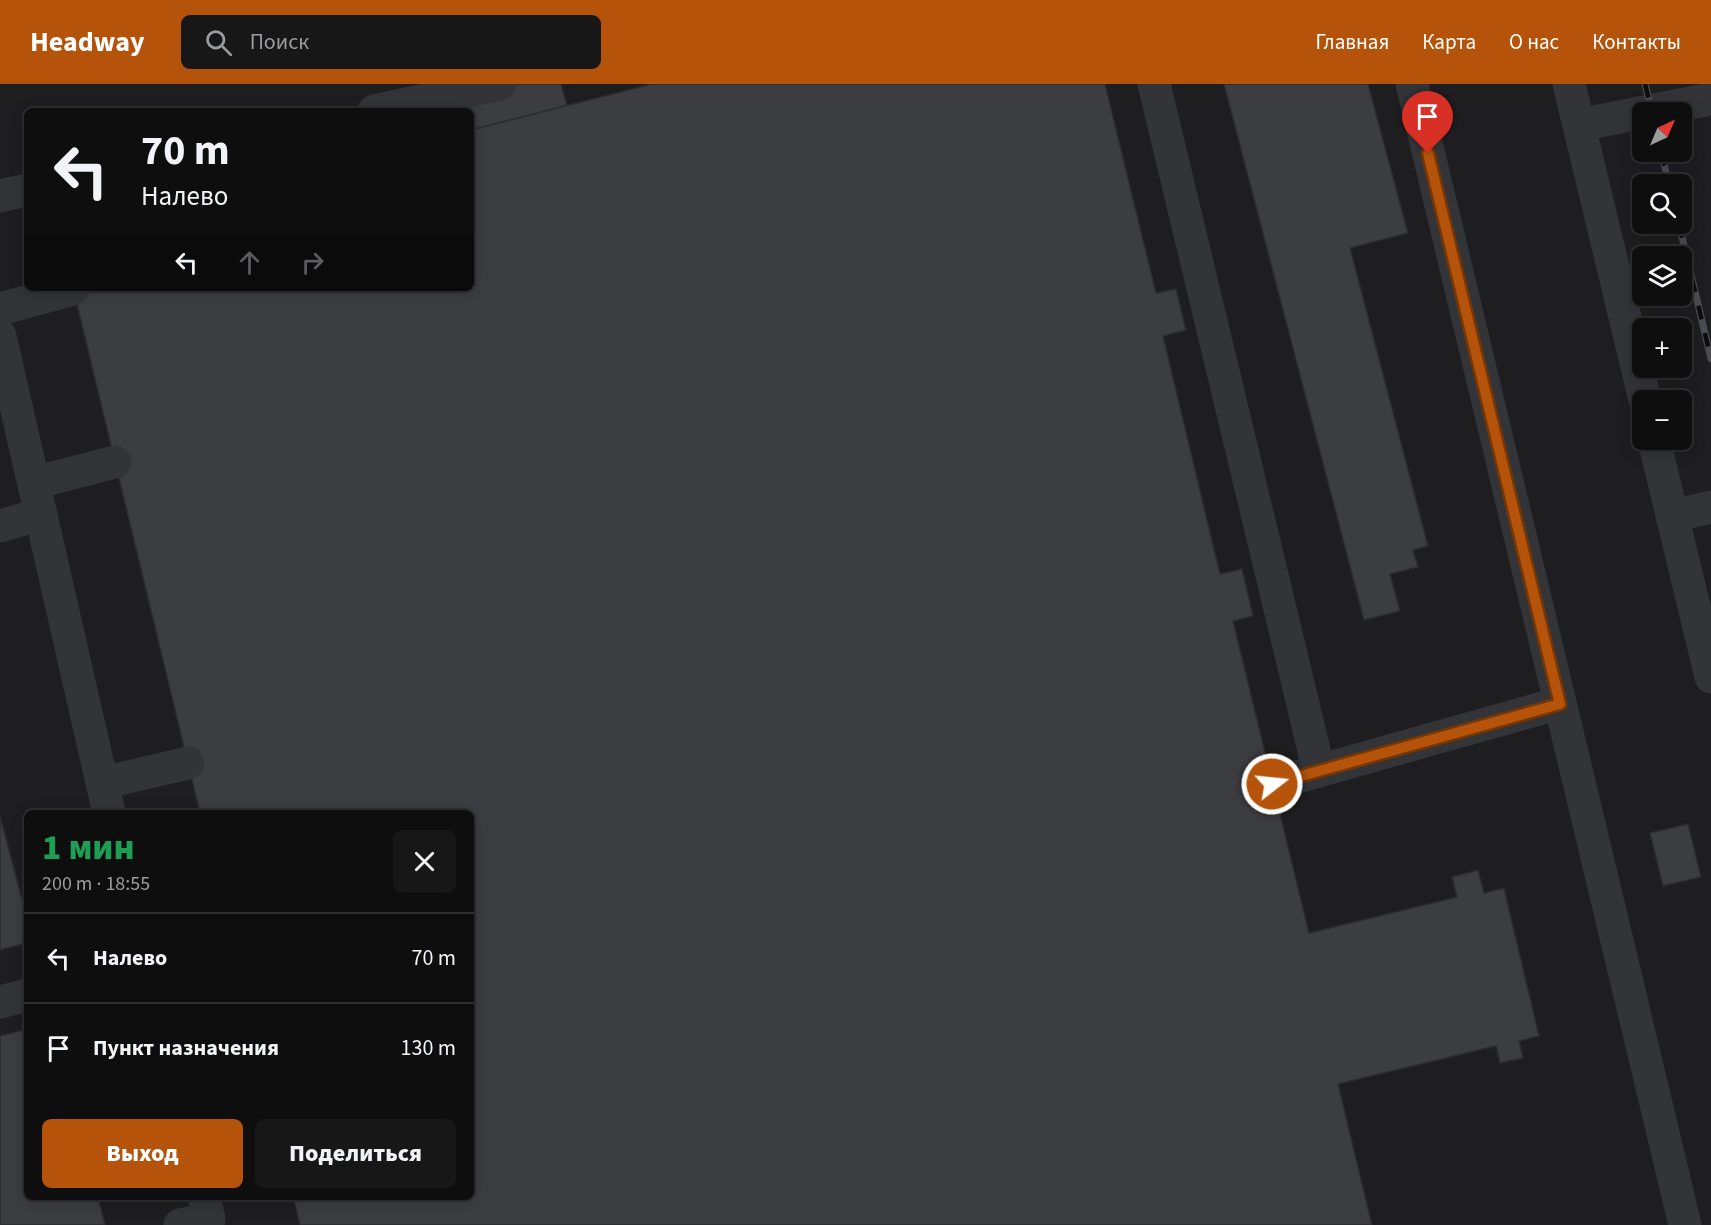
<!DOCTYPE html>
<html lang="ru">
<head>
<meta charset="utf-8">
<style>
	:root { --surface:#0e0e0f; --page:#171718; --text:#f1f3f6; --muted:#9b9c9e; --line:#2e2e2f; --accent:#b45309 }
	body { margin:0; font-family:"Source Sans 3",sans-serif; background:var(--page); color:var(--text); height:100vh; display:flex; flex-direction:column; font-size:22px; white-space:nowrap }
	* { box-sizing:border-box; margin:0 }
	p { font-size:20px; color:var(--muted) }
	.icon { flex:none; width:33px; height:33px; fill:none; stroke:currentColor; stroke-width:2; stroke-linecap:round; stroke-linejoin:round }
	.map { position:relative; flex:1; overflow:hidden }
	.details { position:absolute; left:24px; top:726px; width:450px; height:390px; display:flex; flex-direction:column; background:var(--surface); border-radius:9px; box-shadow:0 3px 15px #0003,0 0 0 2px var(--line) }
	.details>* { flex:none }
	.top-card { position:absolute; left:24px; top:24px; width:450px; height:183px; border-radius:9px; box-shadow:0 3px 15px #0003,0 0 0 2px var(--line); background:#0e0e0f; color:var(--text); overflow:hidden }
	.needle { width:39px; rotate:44deg }
	.buttons { position:absolute; left:1632px; top:18px; display:grid; gap:12px }
	.buttons a { display:grid; place-items:center; width:60px; height:60px; border-radius:9px; background:var(--surface); box-shadow:0 3px 15px #0003,0 0 0 2px var(--line); font-size:30px }
	.pin { position:absolute; display:grid; place-items:center; width:51px; height:51px; color:#fff; margin:-62px -26px; border-radius:50% 50% 50% 0; rotate:-45deg; box-shadow:0 0 6px #0007 }
	.pin .icon { rotate:45deg }
	.me { position:absolute; width:66px; margin:-33px; rotate:74deg; stroke-linejoin:round; filter:drop-shadow(0 0 4px #0008) }
	.turn { display:flex; align-items:center; gap:21px; height:126px; padding:0 18px; font-size:27px }
	.turn .icon { width:78px; height:78px; stroke-width:2.5 }
	.turn b { display:block; font-size:42px; line-height:51px }
	.lanes { display:flex; align-items:center; height:57px; padding:0 18px; background:#0003; justify-content:center; gap:30px; direction:ltr }
	.lanes .off { opacity:.35 }
	.round { display:grid; place-items:center; flex:none; width:63px; height:63px; border-radius:9px; background:var(--page) }
	.overview { display:flex; align-items:center; justify-content:space-between; height:102px; padding:0 18px }
	h1 { font-size:36px; font-weight:800; line-height:45px; color:#1e9e55 }
	.action { display:flex; gap:12px; margin-top:auto; padding:12px 18px }
	.action a { flex:1; height:69px; border-radius:9px; background:var(--accent); color:#fff; font-size:24px; font-weight:800; line-height:69px; text-align:center }
	.action a+a { background:var(--page); color:var(--text) }
	ul { padding:0; list-style:none }
	li { display:flex; align-items:center; gap:18px; height:90px; padding:0 18px; border-top:2px solid var(--line) }
	li div { flex:1 }
	li b { display:block; font-size:22px }
	li em { font-style:normal }
	header { display:flex; align-items:center; gap:36px; box-sizing:border-box; height:84px; padding:0 30px; background:var(--accent); color:#fff }
	header strong { font-size:28px }
	nav { display:flex; gap:33px; margin-inline-start:auto; font-size:21px }
	.search { width:420px; height:54px; background:var(--page); display:flex; align-items:center; gap:15px; box-sizing:border-box; padding:0 21px; border-radius:9px; color:var(--muted); font-size:22px }
	.map>svg:first-child { display:block }
	.built { fill:#1e1e21; fill-rule:evenodd }
	.building { fill:#3c3d41; stroke:#2c2c30; stroke-width:1.5 }
	.lines { fill:none; stroke-linecap:round; stroke-linejoin:round }
	.minor { stroke:#333438; stroke-width:33 }
	.rail-casing { stroke:#4a4c51; stroke-width:7 }
	.rail { stroke:#0d0d0f; stroke-width:4.5; stroke-dasharray:14; stroke-linecap:butt }
	.route-casing { stroke:#753606; stroke-width:15 }
	.route { stroke:#b45309; stroke-width:10 }
</style>
</head>
<body>
<header>
<strong>Headway</strong>
<div class="search"><svg class="icon" aria-label="search" viewBox="0 0 24 24"><circle cx="10" cy="10" r="6"/><path d="M15 15l6 6"/></svg>Поиск</div>
<nav><a>Главная</a><a>Карта</a><a>О нас</a><a>Контакты</a></nav>
</header>
<div class="map">
<svg width="1711" height="1141" viewBox="0 0 1711 1141">
	<rect width="100%" height="100%" fill="#121214"/>
	<path class="built" d="M0 0H1711V1141H0ZM27 27H471V204H27ZM1642 28H1682V68H1642ZM1642 100H1682V140H1642ZM1642 172H1682V212H1642ZM1642 244H1682V284H1642ZM1642 316H1682V356H1642ZM27 729H471V1113H27Z"/>
	<g class="building">
		<path d="M421 0H561L567 22 471 46V27H428Z"/>
		<path d="M652 0H1105L1156 209 1176 205 1186 246 1163 252 1220 490 1242 485 1253 532 1233 537 1309 849 1457 813 1452 793 1478 786 1484 809 1504 804 1539 952 1519 957 1523 974 1500 979 1496 962 1338 1000 1372 1141H300L293 1113H471V729H200L73 204H471V46Z"/>
		<path d="M1224 0H1368L1408 149 1350 164 1428 462 1413 466 1418 483 1390 490 1400 527 1364 536Z"/>
		<path d="M0 732 27 834V859L0 866Z"/>
		<path d="M1688 740 1701 793 1663 802 1650 749Z"/>
		<path d="M27 945V1113H98L105 1141H0V952Z"/>
	</g>
	<g class="lines">
		<g class="minor">
			<path d="M1154 0 1319 687"/>
			<path d="M1412 0 1685 1141"/>
			<path d="M1569 0 1645 316"/>
			<path d="M374 27 500 0"/>
			<path d="M1579 41 1705 16"/>
			<path d="M0 112 27 106"/>
			<path d="M0 225 73 205"/>
			<path d="M0 252 109 729"/>
			<path d="M1654 356 1711 593"/>
			<path d="M34 399 115 378"/>
			<path d="M1672 432 1711 423"/>
			<path d="M0 442 41 430"/>
			<path d="M102 699 188 679"/>
			<path d="M1272 700 1560 619"/>
			<path d="M0 918 27 911"/>
			<path d="M180 1141 209 1135 204 1113"/>
		</g>
		<defs>
			<g id="rail">
				<path d="M1645 0 1652 28"/>
				<path d="M1661 68 1669 100"/>
				<path d="M1679 140 1711 275"/>
			</g>
		</defs>
		<use href="#rail" class="rail-casing"/>
		<use href="#rail" class="rail"/>
	</g>
	<g class="lines">
		<defs>
			<path id="route" d="M1272 700 1560 620 1428 69"/>
		</defs>
		<use href="#route" class="route-casing"/>
		<use href="#route" class="route"/>
	</g>
</svg>
<div class="buttons">
<a><svg class="needle" viewBox="-14 -14 28 28"><path d="M0-13l5 13h-10z" fill="#e53935"/><path d="M0 13l5-13h-10z" fill="#9b9c9e"/></svg></a>
<a><svg class="icon" aria-label="search" viewBox="0 0 24 24"><circle cx="10" cy="10" r="6"/><path d="M15 15l6 6"/></svg></a>
<a><svg class="icon" aria-label="layers" viewBox="0 0 24 24"><path d="M12 4l9 5-9 5-9-5zM3 14l9 5 9-5"/></svg></a>
<a>+</a>
<a>−</a>
</div>
<div class="pin" style="left:1428px;top:69px;background:#d93025"><svg class="icon" aria-label="arrive" viewBox="0 0 24 24"><path d="M6 21V4h12l-3 4 3 4H6"/></svg></div>
<svg class="me" style="left:1272px;top:700px" viewBox="-20 -20 40 40"><circle r="17" fill="#b45309" stroke="#fff" stroke-width="3"/><path d="M0-11L8 9 0 5-8 9z" fill="#fff"/></svg>
<div class="top-card">
<div class="turn"><svg class="icon" aria-label="left" viewBox="0 0 24 24"><path d="M17 20v-9H6M10 6l-5 5 5 5"/></svg><div><b>70 m</b>Налево</div></div>
<div class="lanes"><svg class="icon" aria-label="left" viewBox="0 0 24 24"><path d="M17 20v-9H6M10 6l-5 5 5 5"/></svg><svg class="icon off" aria-label="ahead" viewBox="0 0 24 24"><path d="M12 20V5M6 11l6-6 6 6"/></svg><svg class="icon off" aria-label="right" viewBox="0 0 24 24"><path d="M7 20v-9h11M14 6l5 5-5 5"/></svg></div>
</div>
<section class="details">
<div class="overview"><div><h1>1 мин</h1><p>200 m · 18:55</p></div><a class="round"><svg class="icon" aria-label="close" viewBox="0 0 24 24"><path d="M6 6l12 12M18 6L6 18"/></svg></a></div>
<ul>
<li><svg class="icon" aria-label="left" viewBox="0 0 24 24"><path d="M17 20v-9H6M10 6l-5 5 5 5"/></svg><div><b>Налево</b></div><em>70 m</em></li>
<li><svg class="icon" aria-label="arrive" viewBox="0 0 24 24"><path d="M6 21V4h12l-3 4 3 4H6"/></svg><div><b>Пункт назначения</b></div><em>130 m</em></li>
</ul>
<div class="action"><a>Выход</a><a>Поделиться</a></div>
</section>
</div>
</body>
</html>
